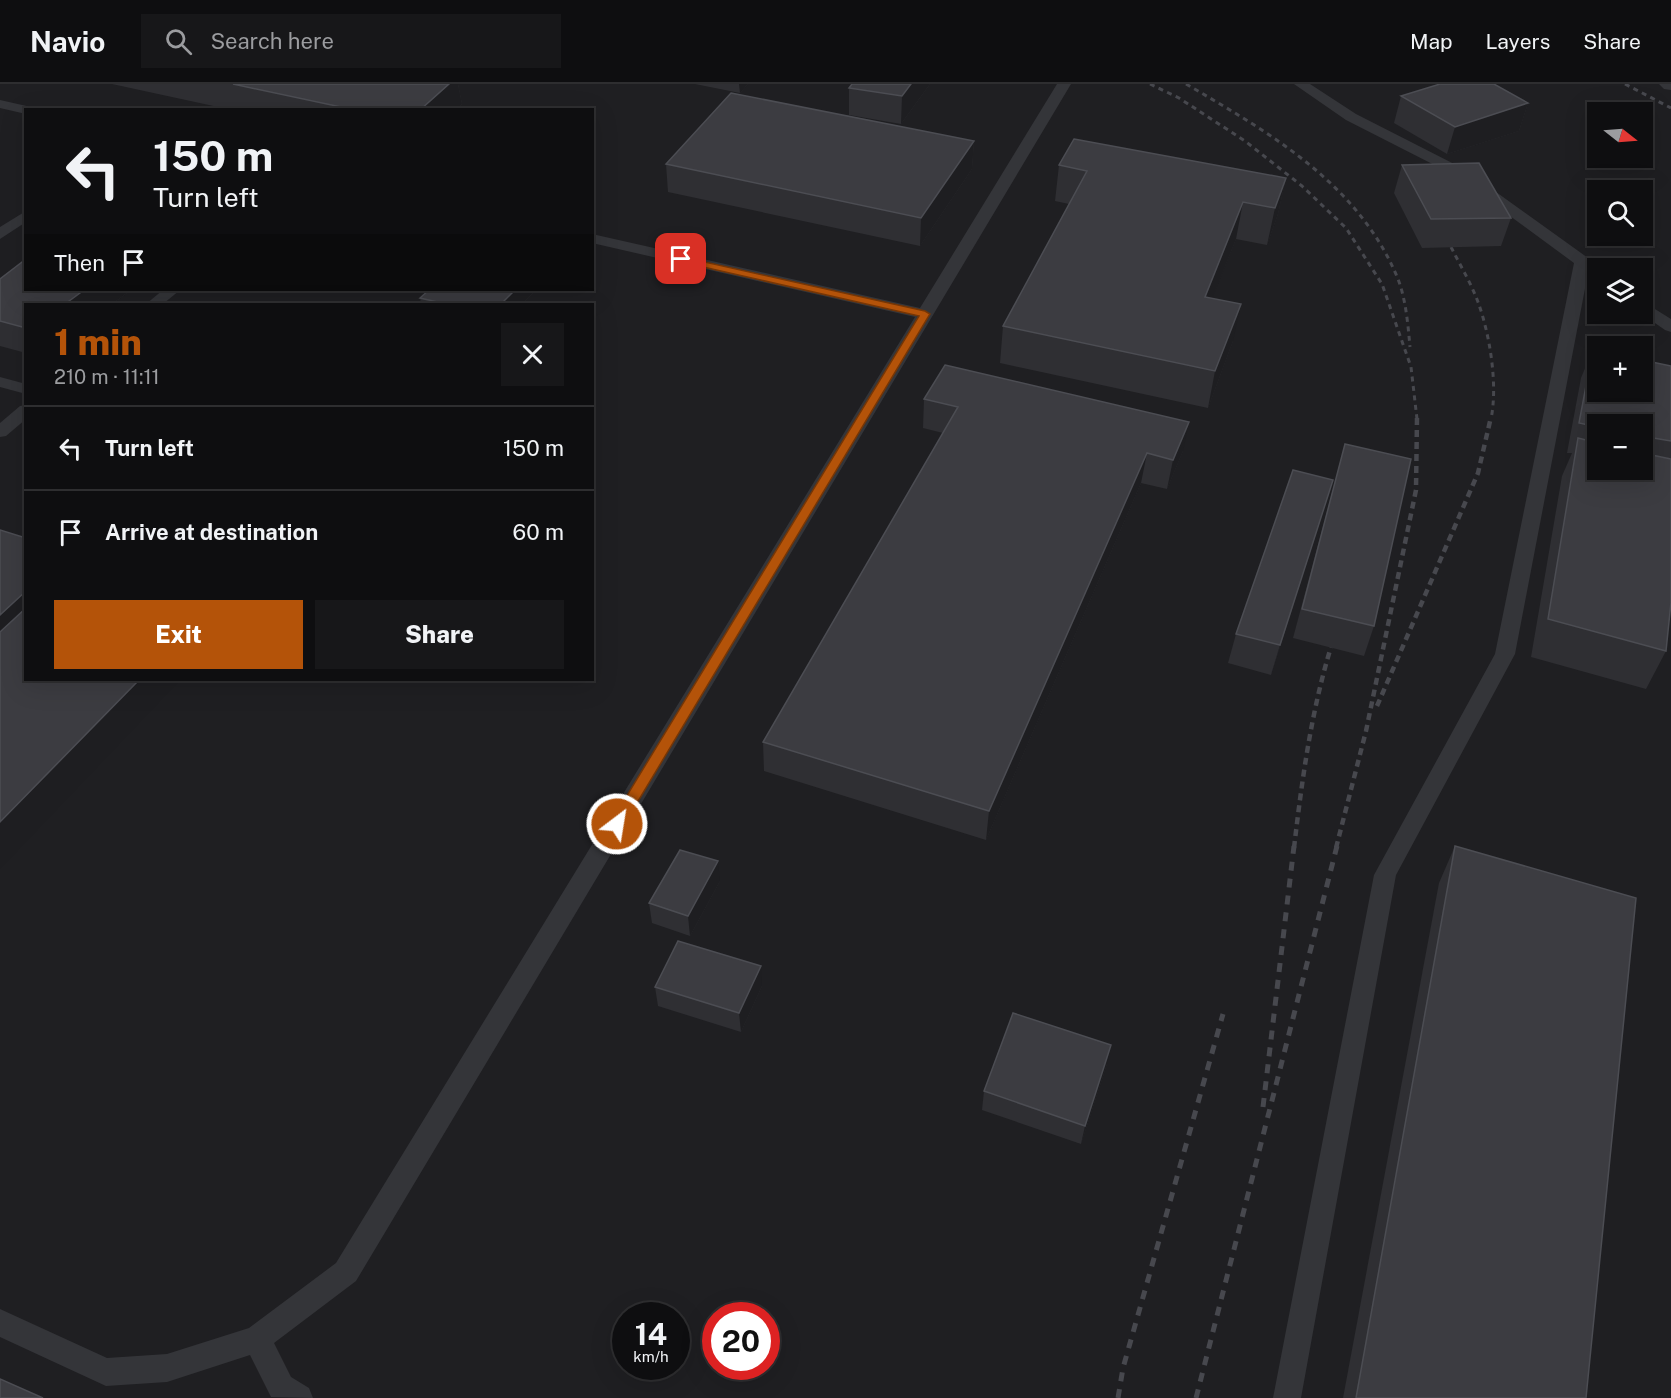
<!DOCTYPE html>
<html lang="en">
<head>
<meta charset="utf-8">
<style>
	:root { --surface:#0e0e10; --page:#171719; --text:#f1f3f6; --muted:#9b9c9f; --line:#2e2e30; --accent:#b45309 }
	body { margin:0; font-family:"Public Sans",sans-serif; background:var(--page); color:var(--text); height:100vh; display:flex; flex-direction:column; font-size:22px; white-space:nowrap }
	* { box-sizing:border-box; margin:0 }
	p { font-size:20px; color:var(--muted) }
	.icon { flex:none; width:33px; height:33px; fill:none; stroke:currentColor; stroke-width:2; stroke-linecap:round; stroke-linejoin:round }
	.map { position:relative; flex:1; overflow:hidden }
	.panel { position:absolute; left:24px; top:219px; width:570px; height:378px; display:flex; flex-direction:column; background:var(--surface); border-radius:0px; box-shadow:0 6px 24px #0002,0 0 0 2px var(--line) }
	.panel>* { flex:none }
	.guide { position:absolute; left:24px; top:24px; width:570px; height:183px; border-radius:0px; box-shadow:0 6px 24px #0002,0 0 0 2px var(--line); background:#0e0e10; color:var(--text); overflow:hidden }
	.needle { width:39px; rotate:107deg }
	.fabs { position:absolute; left:1587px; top:18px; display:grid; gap:12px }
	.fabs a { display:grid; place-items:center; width:66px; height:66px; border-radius:0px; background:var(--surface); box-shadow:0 6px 24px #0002,0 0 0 2px var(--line); font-size:30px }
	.speed { position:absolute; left:612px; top:1218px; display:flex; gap:12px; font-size:30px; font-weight:700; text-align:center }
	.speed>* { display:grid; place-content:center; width:78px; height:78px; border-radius:50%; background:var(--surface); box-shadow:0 6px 24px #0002,0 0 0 2px var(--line); line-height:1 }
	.speed small { font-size:15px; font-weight:400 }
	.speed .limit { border:9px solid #d22; background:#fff; color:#111 }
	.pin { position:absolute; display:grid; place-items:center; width:51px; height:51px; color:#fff; margin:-26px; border-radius:12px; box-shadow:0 3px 9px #0006 }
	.me { position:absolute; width:66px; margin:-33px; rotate:31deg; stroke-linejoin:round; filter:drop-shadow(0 0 4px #0008) }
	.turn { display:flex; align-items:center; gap:21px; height:126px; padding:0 30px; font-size:27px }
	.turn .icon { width:78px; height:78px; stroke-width:2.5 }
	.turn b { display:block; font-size:42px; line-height:51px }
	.then { display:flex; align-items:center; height:57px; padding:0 30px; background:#0003; gap:12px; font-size:22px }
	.round { display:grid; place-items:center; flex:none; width:63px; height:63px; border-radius:0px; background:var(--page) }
	.summary { display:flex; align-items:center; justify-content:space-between; height:102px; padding:0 30px }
	h1 { font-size:36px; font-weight:800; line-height:45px; color:var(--accent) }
	.primary-button { display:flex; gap:12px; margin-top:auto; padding:12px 30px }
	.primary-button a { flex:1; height:69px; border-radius:0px; background:var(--accent); color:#fff; font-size:24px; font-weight:800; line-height:69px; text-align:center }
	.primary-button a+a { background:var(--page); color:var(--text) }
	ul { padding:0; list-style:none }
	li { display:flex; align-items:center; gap:18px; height:84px; padding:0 30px; border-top:2px solid var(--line) }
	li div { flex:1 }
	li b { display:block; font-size:22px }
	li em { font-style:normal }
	header { display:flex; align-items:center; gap:36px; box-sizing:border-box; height:84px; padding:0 30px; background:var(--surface); border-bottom:2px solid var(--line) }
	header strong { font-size:28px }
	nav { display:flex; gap:33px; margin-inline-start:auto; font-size:21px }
	.search { width:420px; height:54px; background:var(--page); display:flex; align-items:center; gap:15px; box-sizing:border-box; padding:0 21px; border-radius:0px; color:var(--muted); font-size:22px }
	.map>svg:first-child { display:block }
	.built { fill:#1f1f22; fill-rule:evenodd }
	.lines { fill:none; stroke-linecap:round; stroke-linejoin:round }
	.lane { fill:#343539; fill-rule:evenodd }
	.rail-far2 { stroke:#47484e; stroke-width:3; stroke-dasharray:5 4.5; stroke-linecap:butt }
	.rail-far1 { stroke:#47484e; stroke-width:4.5; stroke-dasharray:7 5; stroke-linecap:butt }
	.rail { stroke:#47484e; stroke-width:5; stroke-dasharray:9 8; stroke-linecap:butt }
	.wall { fill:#2f2f33; fill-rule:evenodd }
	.shaded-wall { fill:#1e1e21 }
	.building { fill:#3c3c41; stroke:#4c4d53; stroke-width:1.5 }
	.route { fill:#b45309; stroke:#753606; stroke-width:1.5 }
</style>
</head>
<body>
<header>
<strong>Navio</strong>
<div class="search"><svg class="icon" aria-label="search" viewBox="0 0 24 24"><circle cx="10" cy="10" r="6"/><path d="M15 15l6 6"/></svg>Search here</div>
<nav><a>Map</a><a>Layers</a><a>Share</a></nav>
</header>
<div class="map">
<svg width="1671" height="1314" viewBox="0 0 1671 1314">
	<rect width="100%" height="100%" fill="#131315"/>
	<path class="built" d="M0 0H1671V1314H0ZM26 26H592V206H26ZM1598 28H1642V74H1598ZM1598 106H1642V152H1598ZM1598 184H1642V230H1598ZM26 220H592V596H26ZM1598 262H1642V308H1598ZM1598 340H1642V386H1598ZM626 1232H676V1282H626ZM716 1232H766V1282H716Z"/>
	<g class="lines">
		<g class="lane">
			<path d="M1057 0H1071L356 1197 274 1259 291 1293 309 1304 313 1314 271 1313 250 1271 167 1298 106 1302 0 1253V1225L107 1274 167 1270 249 1244 336 1179 915 233 592 159V150L920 224Z"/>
			<path d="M1294 0H1310L1356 30 1464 85 1602 184H1598V194L1588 189 1515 570 1396 791 1301 1314H1273L1374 791 1495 570 1574 179 1454 91 1346 36Z"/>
			<path d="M1659 0H1671V6L1664 5Z"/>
			<path d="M0 16 31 23 33 26H26V30L0 24Z"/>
			<path d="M26 127V138L0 155V143Z"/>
			<path d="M163 206H180L163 220H146Z"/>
			<path d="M1642 217 1671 235V248L1665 246 1642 230Z"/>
			<path d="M0 293 26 300V310L0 303Z"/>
			<path d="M26 321V335L6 352 0 353V339L20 322Z"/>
		</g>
		<g class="rail-far2">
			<path d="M1150 0 1179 14 1245 57 1302 102 1346 144 1382 200 1411 283 1417 335"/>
			<path d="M1186 0C1270 49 1359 100 1398 195 1406 216 1408 241 1410 263"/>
			<path d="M1625 0 1671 24"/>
			<path d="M1451 163C1460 181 1471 199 1478 218 1490 251 1498 301 1491 335"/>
		</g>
		<g class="rail-far1">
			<path d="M1377 622 1478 389 1491 333"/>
			<path d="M1294 764C1302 696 1311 628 1331 563"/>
			<path d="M1336 764 1366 647 1416 406 1417 333"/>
		</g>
		<g class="rail">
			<path d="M1263 1023 1294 762"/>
			<path d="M1118 1314 1123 1284 1223 930"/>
			<path d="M1196 1314 1337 762"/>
		</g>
	</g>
	<g class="wall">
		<path d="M112 0H458L462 20 456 26H232Z"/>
		<path d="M695 0H748L740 9Z"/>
		<path d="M852 0H930L901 40 849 31V4Z"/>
		<path d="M1401 12 1528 19 1519 47 1447 70 1394 39Z"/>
		<path d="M974 57 972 85 920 162 668 108 666 80Z"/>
		<path d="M1059 81 1286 94 1278 130 1267 161 1236 155 1212 214 1233 257 1208 324 1000 279 1003 242 1069 120 1055 117Z"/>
		<path d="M1402 81 1511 134 1501 162 1422 164 1394 109Z"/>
		<path d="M0 195 131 206 112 220H26V269L0 262Z"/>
		<path d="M536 206 522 220H421L420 214Z"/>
		<path d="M1593 265 1671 282V518L1666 567 1646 605 1531 573 1562 392 1572 369H1567L1581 294ZM1598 340H1642V386H1598Z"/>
		<path d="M924 315 1183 367 1167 405 1141 399 986 756 764 687 763 658 943 349 923 344Z"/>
		<path d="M1345 360 1374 542 1364 572 1293 554Z"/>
		<path d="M1324 425 1271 591 1228 579 1236 550Z"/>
		<path d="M1455 762 1586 1314H1343L1439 799Z"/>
		<path d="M720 797 690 852 652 839 649 819Z"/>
		<path d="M762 902 741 948 658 922 655 903Z"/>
		<path d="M1107 980 1081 1060 982 1026 984 1007Z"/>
	</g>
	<g class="shaded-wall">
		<path d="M449 0H458L462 20 456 26H420Z"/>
		<path d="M739 0H748L740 9Z"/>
		<path d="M911 0H930L901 40 902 12Z"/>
		<path d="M1528 19 1519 47 1447 70 1455 43Z"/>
		<path d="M974 57 972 85 920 162 921 134Z"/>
		<path d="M1286 94 1278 130 1267 161 1275 124Z"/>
		<path d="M1243 118 1236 155 1198 250 1205 213Z"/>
		<path d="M84 206H131L112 220H65Z"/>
		<path d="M515 206H536L522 220H501Z"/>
		<path d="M1241 220 1233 257 1208 324 1215 287Z"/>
		<path d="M1189 338 1183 367 1167 405 1173 376Z"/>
		<path d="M1147 369 1141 399 986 756 989 727Z"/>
		<path d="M1333 396 1324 425 1271 591 1280 561Z"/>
		<path d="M26 507V551L0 548V531Z"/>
		<path d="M139 596H180L0 785V738Z"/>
		<path d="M718 777 720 797 690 852 688 832Z"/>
		<path d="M761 882 762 902 741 948 739 929Z"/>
		<path d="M1111 961 1107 980 1081 1060 1085 1042Z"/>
	</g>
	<g class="building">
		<path d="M233 0H449L420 26H355Z"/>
		<path d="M852 0H911L902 12 849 4Z"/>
		<path d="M1440 0H1494L1528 19 1455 43 1401 12Z"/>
		<path d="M731 9 974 57 921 134 666 80Z"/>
		<path d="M1074 55 1286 94 1275 124 1243 118 1205 213 1241 220 1215 287 1003 242 1087 87 1059 81Z"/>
		<path d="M1479 79 1511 134 1431 135 1402 81Z"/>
		<path d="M26 175V206H84L65 220H26V244L0 237V195Z"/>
		<path d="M429 206H515L501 220H446L420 214Z"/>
		<path d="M1593 265 1598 266V308H1642V276L1671 282V357L1642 352V340H1598V343L1579 339Z"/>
		<path d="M945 281 1189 338 1173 376 1147 369 989 727 763 658 958 323 924 315Z"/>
		<path d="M1578 354 1598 359V386H1642V369L1671 375V518L1666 567 1548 535Z"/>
		<path d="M1345 360 1411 375 1374 542 1302 525Z"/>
		<path d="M1293 386 1333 396 1280 561 1236 550Z"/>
		<path d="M0 446 26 454V507L0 531Z"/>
		<path d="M26 524V596H139L0 738V548Z"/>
		<path d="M1455 762 1636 814 1586 1314H1356Z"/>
		<path d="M680 766 718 777 688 832 649 819Z"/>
		<path d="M678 857 761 882 739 929 655 903Z"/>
		<path d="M1013 929 1111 961 1085 1042 984 1007Z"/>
		<path d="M0 1295 43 1314H0Z"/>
	</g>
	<path class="route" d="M678 172 925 227 930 230 622 744H612L610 740 612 736 919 232 681 178 678 177Z"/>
</svg>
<div class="fabs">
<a><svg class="needle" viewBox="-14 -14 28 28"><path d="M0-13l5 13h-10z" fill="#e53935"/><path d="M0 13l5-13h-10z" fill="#9b9c9f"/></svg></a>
<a><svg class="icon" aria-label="search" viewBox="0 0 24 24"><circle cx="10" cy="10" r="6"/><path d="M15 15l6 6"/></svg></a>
<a><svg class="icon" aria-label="layers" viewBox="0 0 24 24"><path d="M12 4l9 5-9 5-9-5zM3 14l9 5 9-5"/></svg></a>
<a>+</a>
<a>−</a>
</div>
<div class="speed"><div>14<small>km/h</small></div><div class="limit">20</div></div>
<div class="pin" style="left:681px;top:175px;background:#d93025"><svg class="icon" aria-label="arrive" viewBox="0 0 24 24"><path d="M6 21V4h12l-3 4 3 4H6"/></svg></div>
<svg class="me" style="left:617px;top:740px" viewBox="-20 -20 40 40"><circle r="17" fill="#b45309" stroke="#fff" stroke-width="3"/><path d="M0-11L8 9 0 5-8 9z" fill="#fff"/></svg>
<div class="guide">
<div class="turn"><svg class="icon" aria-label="left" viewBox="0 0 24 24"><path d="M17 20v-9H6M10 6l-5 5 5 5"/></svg><div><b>150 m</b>Turn left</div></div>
<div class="then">Then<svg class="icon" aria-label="arrive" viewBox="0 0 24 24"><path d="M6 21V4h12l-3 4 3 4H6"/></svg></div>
</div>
<section class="panel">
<div class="summary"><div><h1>1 min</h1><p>210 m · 11:11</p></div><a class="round"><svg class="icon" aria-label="close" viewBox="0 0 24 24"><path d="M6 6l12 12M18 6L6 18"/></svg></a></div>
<ul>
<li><svg class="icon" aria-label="left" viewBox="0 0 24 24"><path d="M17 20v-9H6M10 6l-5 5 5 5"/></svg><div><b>Turn left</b></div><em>150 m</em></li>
<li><svg class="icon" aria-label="arrive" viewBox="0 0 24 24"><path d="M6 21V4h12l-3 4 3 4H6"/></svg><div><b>Arrive at destination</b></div><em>60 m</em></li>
</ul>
<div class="primary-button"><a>Exit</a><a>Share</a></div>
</section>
</div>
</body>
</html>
